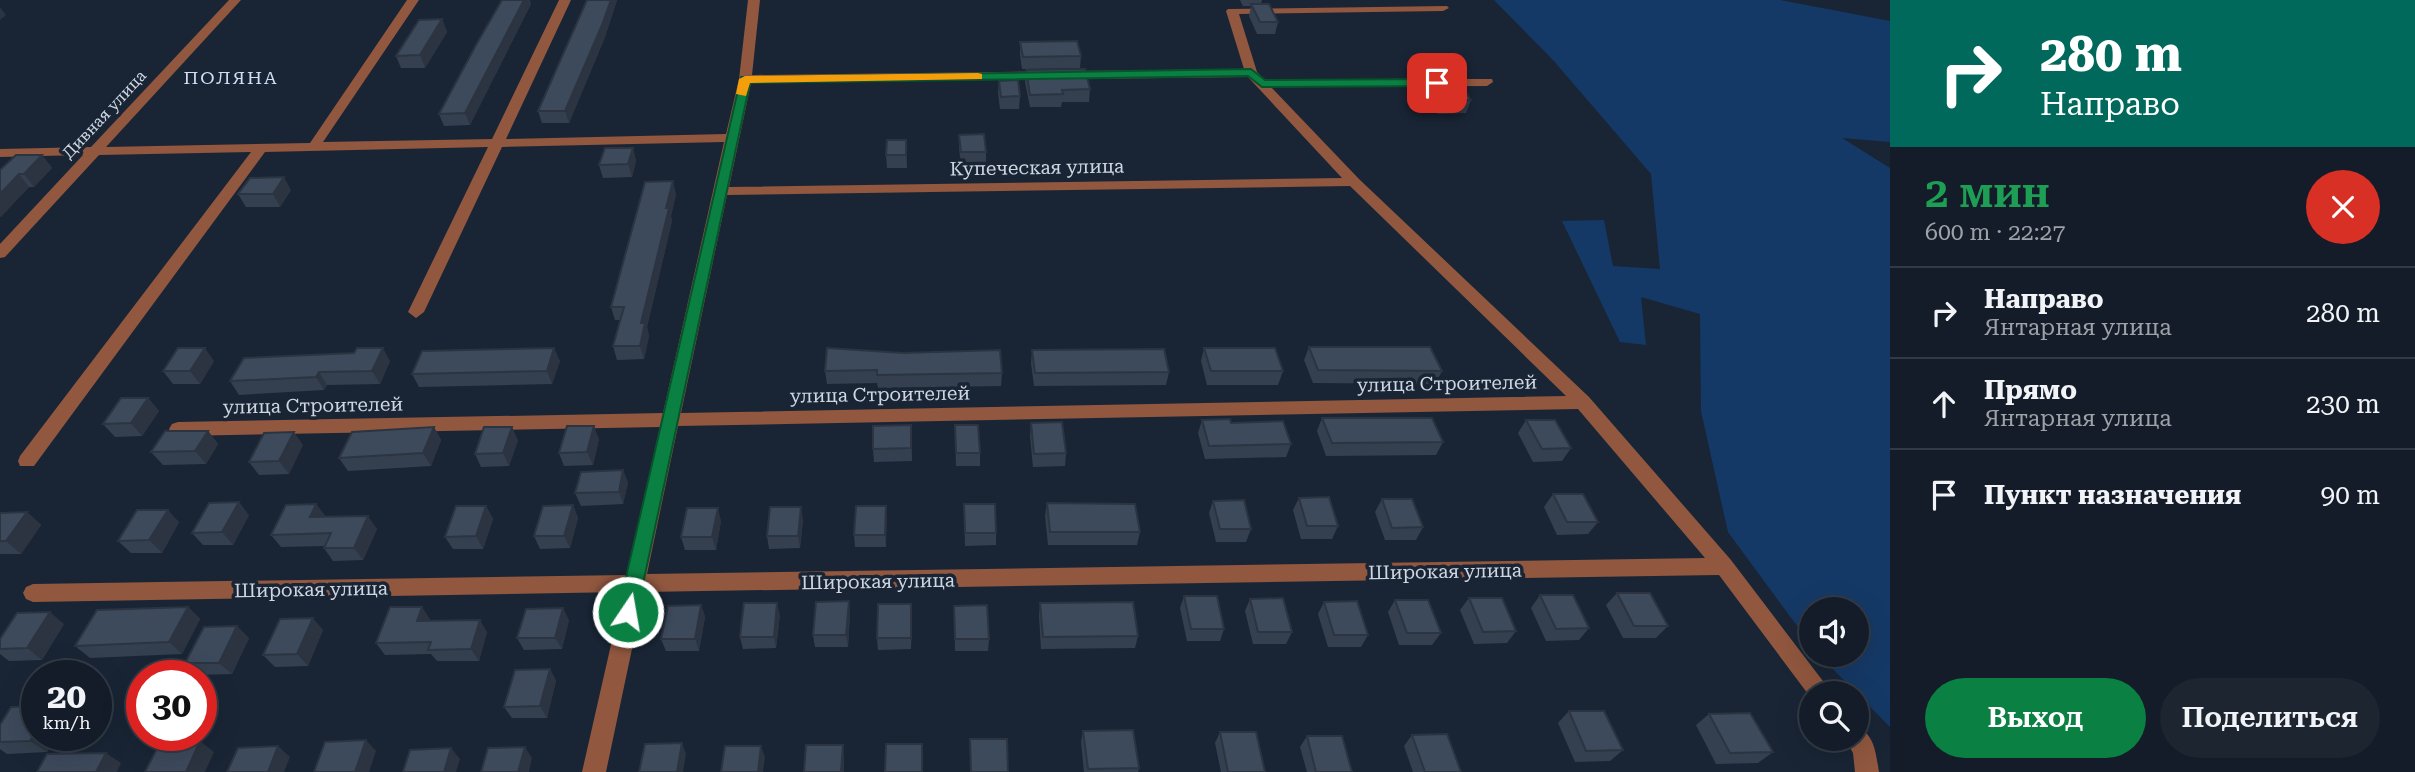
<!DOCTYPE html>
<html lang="ru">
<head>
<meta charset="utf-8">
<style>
	:root { --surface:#131c28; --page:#1c2530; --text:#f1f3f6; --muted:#9da1a8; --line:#323a45; --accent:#0b8043 }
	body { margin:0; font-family:"Roboto Serif",serif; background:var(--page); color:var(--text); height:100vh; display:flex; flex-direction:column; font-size:26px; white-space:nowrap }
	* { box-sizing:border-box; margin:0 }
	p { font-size:23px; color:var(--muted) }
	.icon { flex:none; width:38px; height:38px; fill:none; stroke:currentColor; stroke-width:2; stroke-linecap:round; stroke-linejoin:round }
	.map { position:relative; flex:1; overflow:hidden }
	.sheet { display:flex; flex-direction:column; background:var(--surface); width:525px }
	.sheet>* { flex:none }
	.top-card { background:#00695c; color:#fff; overflow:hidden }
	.controls { position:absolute; left:1799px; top:597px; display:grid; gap:14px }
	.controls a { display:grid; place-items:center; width:70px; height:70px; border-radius:50%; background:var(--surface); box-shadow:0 7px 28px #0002,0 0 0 2px var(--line); font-size:35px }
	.speed { position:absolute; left:21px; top:660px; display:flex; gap:14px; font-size:35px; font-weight:700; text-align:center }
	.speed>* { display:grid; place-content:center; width:91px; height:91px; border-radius:50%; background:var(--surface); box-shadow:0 7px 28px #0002,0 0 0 2px var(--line); line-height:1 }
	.speed small { font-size:18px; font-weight:400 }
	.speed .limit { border:10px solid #d22; background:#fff; color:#111 }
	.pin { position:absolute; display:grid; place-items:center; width:60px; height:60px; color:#fff; margin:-30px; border-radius:14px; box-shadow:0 4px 10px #0006 }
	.me { position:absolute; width:77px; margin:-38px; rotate:12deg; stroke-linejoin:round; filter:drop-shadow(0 0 5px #0008) }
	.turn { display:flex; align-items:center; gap:24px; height:147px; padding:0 35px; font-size:32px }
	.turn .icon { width:91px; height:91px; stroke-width:2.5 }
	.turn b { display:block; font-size:49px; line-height:60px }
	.round { display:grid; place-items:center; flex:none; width:74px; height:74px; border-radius:37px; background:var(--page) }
	.headline { display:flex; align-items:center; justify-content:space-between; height:119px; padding:0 35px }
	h1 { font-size:42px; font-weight:600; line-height:52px; color:#1e9e55 }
	.action { display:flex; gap:14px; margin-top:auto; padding:14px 35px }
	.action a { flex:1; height:80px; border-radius:42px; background:var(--accent); color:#fff; font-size:28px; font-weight:600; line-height:80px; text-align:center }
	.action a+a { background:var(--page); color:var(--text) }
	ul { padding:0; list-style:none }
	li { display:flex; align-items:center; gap:21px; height:91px; padding:0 35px; border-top:2px solid var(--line) }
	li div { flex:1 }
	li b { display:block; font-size:26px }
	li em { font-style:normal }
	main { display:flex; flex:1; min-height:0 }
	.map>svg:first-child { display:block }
	.green { fill:#153966 }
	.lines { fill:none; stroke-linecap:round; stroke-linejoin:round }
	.minor { fill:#91573f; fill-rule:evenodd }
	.wall { fill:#34404f }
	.shaded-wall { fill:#2b3440 }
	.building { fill:#3d4a5c; stroke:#2b3440; stroke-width:2 }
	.route { fill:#0b8043; stroke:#07532c; stroke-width:2 }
	.slow { fill:#f59e0b }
	.labels { text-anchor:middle; stroke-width:7; stroke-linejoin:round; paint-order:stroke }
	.far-street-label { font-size:16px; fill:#ced6e1; stroke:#192535 }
	.far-neighbourhood-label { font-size:18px; letter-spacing:2px; fill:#cfe0f6; stroke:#192535 }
	.street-label { font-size:19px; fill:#ced6e1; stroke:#192535 }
</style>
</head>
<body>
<main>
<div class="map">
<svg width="1890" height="772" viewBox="0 0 1890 772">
	<rect width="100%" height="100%" fill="#192535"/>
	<path class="green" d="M1494 0H1780L1890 21V142L1842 138 1890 168V727L1819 655 1857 654V609H1811V645L1728 532 1701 411 1700 314 1641 297 1646 345 1620 342 1562 221 1604 220 1613 266 1660 269 1651 174 1553 60Z"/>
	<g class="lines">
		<g class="minor">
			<path d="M229 0H241L106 147 310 143 407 0H419L323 142 492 139 559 0H571L506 139 726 134 739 79 748 0H760L752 75 1244 69 1226 11 1228 9 1447 6 1449 8 1443 11 1239 14 1257 72 1264 79H1492L1493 82 1487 86 1271 87 1359 179 1589 397 1731 560 1832 693H1811V698L1719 575 644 592 606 772H582L623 592 33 602 26 599 23 593 26 587 33 584 627 575 660 427 178 436 172 434 169 429 172 424 178 422 663 413 724 142 502 147 424 312 416 318 408 312 488 147 265 152 34 466H20L18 461 20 456 251 152 99 155 5 257 0 258V244L83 155 0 157V149L91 147ZM1248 77 1342 178 729 187 751 83ZM1350 186 1566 396 681 413 727 195ZM1578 409 1705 558 647 574 678 426Z"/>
			<path d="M1857 727C1875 734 1876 755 1879 772H1855L1853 753 1845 738H1857Z"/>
		</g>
	</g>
	<g class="wall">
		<path d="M587 0H617L605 37 569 123H542L538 111Z"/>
		<path d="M1240 0H1262L1261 4 1278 22 1275 34H1257L1249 16 1251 6H1243Z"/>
		<path d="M531 4 470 125 444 126 439 114Z"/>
		<path d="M442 19 447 32 425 68H401L396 56Z"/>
		<path d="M1020 42 1081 56 1080 68 1022 69 1020 55Z"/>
		<path d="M1026 70 1090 89 1089 102H1062L1061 107H1030L1025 82Z"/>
		<path d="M999 81 1020 96 1019 109H1000L998 93Z"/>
		<path d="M1433 86 1471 100 1466 113 1438 114 1428 99Z"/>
		<path d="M959 135 986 152V165H961L959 148Z"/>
		<path d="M906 140 907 168H887L886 155Z"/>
		<path d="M633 148 636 161 632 177 603 178 599 165Z"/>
		<path d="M42 155 52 168 34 187H29L0 217V170Z"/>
		<path d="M291 190 280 207H246L238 194Z"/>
		<path d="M676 194 671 216 672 221 647 327 649 336 644 359 617 360 613 346 620 320H615L611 307Z"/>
		<path d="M1309 347 1442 371 1435 384 1313 383 1304 360Z"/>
		<path d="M827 348 1002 373 1001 386 878 388 877 383 827 384 825 371Z"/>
		<path d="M1204 348 1283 371 1278 385H1207L1201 361Z"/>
		<path d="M1032 350 1169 372 1166 385 1034 386 1031 363Z"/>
		<path d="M214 361 200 384H173L163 371Z"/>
		<path d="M390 361 380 384 327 385 324 390 239 395 230 381Z"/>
		<path d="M560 361 552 384 419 387 412 374Z"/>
		<path d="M148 398 159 411 142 436 115 437 103 424Z"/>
		<path d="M1322 418 1443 442 1436 455 1326 456 1317 431Z"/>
		<path d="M1202 420 1231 423 1291 444 1286 457 1205 459 1198 433Z"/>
		<path d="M1526 420 1571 448 1562 461 1533 462 1518 433Z"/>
		<path d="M1031 423 1066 453 1065 466 1033 467 1030 436Z"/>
		<path d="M911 425 912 461 874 462 873 449Z"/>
		<path d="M955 425 980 453V466H956Z"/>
		<path d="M434 427 441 440 431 466 348 471 339 458Z"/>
		<path d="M208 431 218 444 206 464 163 465 151 452Z"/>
		<path d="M599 439 593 465 564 466 559 453Z"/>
		<path d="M518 440 509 466 481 467 475 454Z"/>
		<path d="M303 445 289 474 259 475 249 462Z"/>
		<path d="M623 470 628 483 623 504 581 506 575 493Z"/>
		<path d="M1553 494 1598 522 1588 534 1557 535 1544 507Z"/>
		<path d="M1299 498 1338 526 1332 539H1301L1293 510Z"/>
		<path d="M1382 499 1423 527 1416 540H1385L1375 512Z"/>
		<path d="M1213 501 1251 529 1246 542H1216L1209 513Z"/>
		<path d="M1047 503 1140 532 1137 545H1048L1045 516Z"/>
		<path d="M316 504 325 516 377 529 363 560 333 561 324 548 325 546 281 547 271 535Z"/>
		<path d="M964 504 996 533V545L965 546Z"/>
		<path d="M573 505 578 518 570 548 540 549 534 536Z"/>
		<path d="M486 506 493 519 483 549H453L445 537Z"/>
		<path d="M886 506V547H855L854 535Z"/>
		<path d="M27 512 41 525 21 554H0V513Z"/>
		<path d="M249 515 233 545H203L192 533Z"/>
		<path d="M803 520 800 548 769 549 767 536Z"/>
		<path d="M721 521 716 550H685L681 537Z"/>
		<path d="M179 522 162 553H131L118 541Z"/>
		<path d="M1617 593 1668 626 1656 638H1623L1606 605Z"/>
		<path d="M1540 595 1589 628 1579 640 1546 641 1531 608Z"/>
		<path d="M1184 596 1224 629 1220 641H1187L1180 608Z"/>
		<path d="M1469 598 1516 631 1507 643 1474 644 1460 610Z"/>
		<path d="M1250 599 1292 632 1286 644H1253L1245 611Z"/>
		<path d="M1395 600 1441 633 1432 645H1399L1388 612Z"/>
		<path d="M1324 602 1368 635 1361 647H1328L1318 614Z"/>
		<path d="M1040 603 1138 636 1135 648 1041 649 1039 616Z"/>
		<path d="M701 605 705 617 699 651H666L661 639Z"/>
		<path d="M954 606 989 639 988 651H955Z"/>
		<path d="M188 607 200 619 182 654 90 658 75 646Z"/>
		<path d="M850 613 848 647H815L813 635Z"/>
		<path d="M780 615 776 648 743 649 740 637Z"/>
		<path d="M912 616 911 649 878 650 877 638Z"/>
		<path d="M430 619V621L487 632 479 661H437L431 654 385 655 376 643Z"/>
		<path d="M569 620 562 649 524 650 517 638Z"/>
		<path d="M64 624 42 660 9 661 0 654V639Z"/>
		<path d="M323 630 308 666 275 667 263 655Z"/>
		<path d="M249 638 232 674 198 675 185 663Z"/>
		<path d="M550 669 556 681 547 718H512L504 707Z"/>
		<path d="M1569 711 1623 750 1610 761 1575 762 1558 723Z"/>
		<path d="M1709 714 1773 752 1758 763 1716 764 1696 725Z"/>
		<path d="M0 725 37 735H56L47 752 7 754 0 749Z"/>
		<path d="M1083 731 1139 768 1138 772H1084L1081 742Z"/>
		<path d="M1220 732 1265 772H1221L1215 743Z"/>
		<path d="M1412 735 1461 772H1413L1404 746Z"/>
		<path d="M1307 736 1352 772H1307L1300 747Z"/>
	</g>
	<g class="shaded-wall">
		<path d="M524 0H530L531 4 470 125 465 113Z"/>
		<path d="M611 0H617L605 37 569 123 565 111Z"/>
		<path d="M0 7 6 15 0 20Z"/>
		<path d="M442 19 447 32 425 68 420 55Z"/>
		<path d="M633 148 636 161 632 177 628 164Z"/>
		<path d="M42 155 52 168 34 187 24 174Z"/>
		<path d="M19 174 29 187 1 217 0 216V194Z"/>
		<path d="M284 177 291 190 280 207 273 194Z"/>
		<path d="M673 181 676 194 671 216 672 221 647 327 649 336 644 359 640 346 641 323Z"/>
		<path d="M205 348 214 361 200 384 190 371Z"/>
		<path d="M383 348 390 361 380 384 372 371Z"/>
		<path d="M554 348 560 361 552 384 547 371Z"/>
		<path d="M319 372 327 385 324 390 316 377Z"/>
		<path d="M148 398 159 411 142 436 131 423Z"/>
		<path d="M594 426 599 439 593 465 587 452Z"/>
		<path d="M434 427 441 440 431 466 423 453Z"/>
		<path d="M512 427 518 440 509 466 503 453Z"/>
		<path d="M208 431 218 444 206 464 195 451Z"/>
		<path d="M294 432 303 445 289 474 279 461Z"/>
		<path d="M623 470 628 483 623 504 619 492Z"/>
		<path d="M239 502 249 515 233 545 222 532Z"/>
		<path d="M316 504 325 517H310Z"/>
		<path d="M573 505 578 518 570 548 564 536Z"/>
		<path d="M486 506 493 519 483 549 476 536Z"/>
		<path d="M886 506 887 519 886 547 885 535Z"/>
		<path d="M801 507 803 520 800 548 798 536Z"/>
		<path d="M718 508 721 521 716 550 712 537Z"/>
		<path d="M168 510 179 522 162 553 149 540Z"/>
		<path d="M27 512 41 525 21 554 6 541Z"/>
		<path d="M368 516 377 529 363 560 354 548Z"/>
		<path d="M849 601 850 613 848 647 846 635Z"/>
		<path d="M777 603 780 615 776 648 774 637Z"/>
		<path d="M701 605 705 617 699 651 695 639Z"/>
		<path d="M188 607 200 619 182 654 169 642Z"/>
		<path d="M422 607 430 619 425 633 417 621Z"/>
		<path d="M563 608 569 620 562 649 555 638Z"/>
		<path d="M50 612 64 624 42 660 27 648Z"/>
		<path d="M313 618 323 630 308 666 297 654Z"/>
		<path d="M480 620 487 632 479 661 471 649Z"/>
		<path d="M237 626 249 638 232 674 219 663Z"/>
		<path d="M550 669 556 681 547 718 540 706Z"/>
		<path d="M37 730V735H56L47 752 30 741Z"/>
		<path d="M366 740 376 751 369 772H355Z"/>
		<path d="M200 741 214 752 205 772H186Z"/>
		<path d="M682 743 686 754 683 772H677Z"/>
		<path d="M843 745 844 756V772H841Z"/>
		<path d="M278 746 290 757 284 772H268Z"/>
		<path d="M761 746 765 757 763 772H758Z"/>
		<path d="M525 747 532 758 529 772H518Z"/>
		<path d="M451 748 460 759 456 772H444Z"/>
		<path d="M106 753 121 763 117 772H96Z"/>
	</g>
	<g class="building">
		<path d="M502 0H524L465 113 439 114 476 45Z"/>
		<path d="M587 0H611L602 25 565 111H538Z"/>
		<path d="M1251 4H1269L1278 22H1260Z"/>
		<path d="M442 19 420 55 396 56 419 20Z"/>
		<path d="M1077 41 1081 56 1023 57 1020 42Z"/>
		<path d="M1085 69 1090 89 1062 90 1063 94 1030 95 1026 70Z"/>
		<path d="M1018 80 1020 96 1001 97 999 81Z"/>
		<path d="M1461 85 1471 100 1443 101 1433 86Z"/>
		<path d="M984 134 986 152H961L959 135Z"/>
		<path d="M887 140H906V155H886Z"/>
		<path d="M605 148H633L628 164 599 165Z"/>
		<path d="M16 155H42L24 174H19L0 194V170Z"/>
		<path d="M284 177 273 194H238L250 178Z"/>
		<path d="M673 181 666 208H669L641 323H645L640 346H613L624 307H611L645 182Z"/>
		<path d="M1309 347H1430L1442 371 1318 370Z"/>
		<path d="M178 348H205L190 371H163Z"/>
		<path d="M357 348H383L372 371 319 372 316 377 230 381 244 358 354 353Z"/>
		<path d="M554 348 547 371 412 374 422 351Z"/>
		<path d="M827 348 903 353 1000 350 1002 373 877 375V370L825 371Z"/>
		<path d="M1204 348H1275L1283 371H1211Z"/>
		<path d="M1164 349 1169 372 1035 373 1032 350Z"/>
		<path d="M121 398H148L131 423 103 424Z"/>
		<path d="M1322 418H1432L1443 442 1332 443Z"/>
		<path d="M1230 419 1231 423 1283 421 1291 444 1209 446 1202 420Z"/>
		<path d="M1526 420H1555L1571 448 1542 449Z"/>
		<path d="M1062 422 1066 453 1034 454 1031 423Z"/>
		<path d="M911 425V448L873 449V426Z"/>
		<path d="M955 425H978L980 453H956Z"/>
		<path d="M567 426H594L587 452 559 453Z"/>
		<path d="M434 427 423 453 339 458 352 432Z"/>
		<path d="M484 427H512L503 453 475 454Z"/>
		<path d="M165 431H208L195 451 151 452Z"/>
		<path d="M294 432 279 461 249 462 264 433Z"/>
		<path d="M623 470 619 492 575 493 581 472Z"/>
		<path d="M1553 494H1583L1598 522H1567Z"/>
		<path d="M1329 497 1338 526H1307L1299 498Z"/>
		<path d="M1382 499H1412L1423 527 1392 528Z"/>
		<path d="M1244 500 1251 529H1220L1213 501Z"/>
		<path d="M239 502 222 532 192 533 209 503Z"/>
		<path d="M1047 503 1135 504 1140 532H1050Z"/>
		<path d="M316 504 310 517 368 516 354 548H324L331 533 271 535 286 505Z"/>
		<path d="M964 504H995L996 533H965Z"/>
		<path d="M573 505 564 536H534L543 506Z"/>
		<path d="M456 506H486L476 536 445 537Z"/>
		<path d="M856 506H886L885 535H854Z"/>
		<path d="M770 507H801L798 536H767Z"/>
		<path d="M687 508H718L712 537H681Z"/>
		<path d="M137 510H168L149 540 118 541Z"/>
		<path d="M27 512 6 541H0V513Z"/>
		<path d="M1617 593H1650L1668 626H1634Z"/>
		<path d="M1540 595H1573L1589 628 1556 629Z"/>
		<path d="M1184 596H1217L1224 629H1191Z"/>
		<path d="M1283 598 1292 632H1258L1250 599Z"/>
		<path d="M1469 598H1502L1516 631 1483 632Z"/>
		<path d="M1395 600H1428L1441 633H1407Z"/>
		<path d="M849 601 846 635H813L816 602Z"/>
		<path d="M1357 601 1368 635H1334L1324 602Z"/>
		<path d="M1133 602 1138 636 1043 637 1040 603Z"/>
		<path d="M744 603H777L774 637H740Z"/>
		<path d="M878 604H911V638H877Z"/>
		<path d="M701 605 695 639H661L668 606Z"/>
		<path d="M987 605 989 639H955L954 606Z"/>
		<path d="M188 607 169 642 75 646 97 610Z"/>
		<path d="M390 607H422L417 621 480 620 471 649 428 650 431 642 376 643Z"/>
		<path d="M563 608 555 638H517L526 609Z"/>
		<path d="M50 612 27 648 0 649V639L17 613Z"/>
		<path d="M313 618 297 654 263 655 280 619Z"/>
		<path d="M237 626 219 663H185L204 627Z"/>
		<path d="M550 669 540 706 504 707 515 670Z"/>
		<path d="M37 706V730L30 741 0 742V725L11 707Z"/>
		<path d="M1569 711H1604L1623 750 1586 751Z"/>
		<path d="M1750 713 1773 752 1730 753 1709 714Z"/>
		<path d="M1133 730 1139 768 1088 769 1083 731Z"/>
		<path d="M1220 732H1256L1265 772H1228Z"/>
		<path d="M1447 734 1461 772H1425L1412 735Z"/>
		<path d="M1307 736H1342L1352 772H1316Z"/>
		<path d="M970 739H1007L1008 772H971Z"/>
		<path d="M366 740 355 772H314L325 742Z"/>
		<path d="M200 741 186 772H145L160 743Z"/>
		<path d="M682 743 677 772H639L645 744Z"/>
		<path d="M886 744H922V772H885Z"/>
		<path d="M806 745H843L841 772H804Z"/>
		<path d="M278 746 268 772H227L238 748Z"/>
		<path d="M725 746H761L758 772H721Z"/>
		<path d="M525 747 518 772H481L488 748Z"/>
		<path d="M451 748 444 772H403L410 750Z"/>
		<path d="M106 753 96 772H37L47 754Z"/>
	</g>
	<path class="route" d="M1251 69 1265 80 1437 79 1443 83 1437 86 1262 87 1248 76 750 83 637 612 635 618 628 620 621 618 618 612 741 77Z"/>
	<path class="slow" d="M978 73 982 74V79L750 83 746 96 736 94 739 79 745 76Z"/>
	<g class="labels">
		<g class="far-street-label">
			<text transform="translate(104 114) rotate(-47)" y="6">Дивная улица</text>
		</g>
		<g class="far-neighbourhood-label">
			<text x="231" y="84">ПОЛЯНА</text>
		</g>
		<g class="street-label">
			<text transform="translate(1037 167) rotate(-1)" y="7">Купеческая улица</text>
			<text transform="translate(1447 383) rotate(-1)" y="7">улица Строителей</text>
			<text transform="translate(880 394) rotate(-1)" y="7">улица Строителей</text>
			<text transform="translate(313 405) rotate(-1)" y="7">улица Строителей</text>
			<text transform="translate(1445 571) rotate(-1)" y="7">Широкая улица</text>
			<text transform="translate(878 581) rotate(-1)" y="7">Широкая улица</text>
			<text transform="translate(311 589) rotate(-1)" y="7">Широкая улица</text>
		</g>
	</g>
</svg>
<div class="controls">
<a><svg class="icon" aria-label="sound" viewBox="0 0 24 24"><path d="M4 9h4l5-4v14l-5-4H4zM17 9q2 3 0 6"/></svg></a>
<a><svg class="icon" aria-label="search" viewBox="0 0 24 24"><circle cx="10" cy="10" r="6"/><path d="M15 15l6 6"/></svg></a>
</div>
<div class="speed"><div>20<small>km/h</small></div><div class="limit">30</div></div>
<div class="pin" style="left:1437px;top:83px;background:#d93025"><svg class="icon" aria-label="arrive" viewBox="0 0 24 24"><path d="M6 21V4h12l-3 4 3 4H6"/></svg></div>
<svg class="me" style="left:628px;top:612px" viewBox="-20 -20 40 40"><circle r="17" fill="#0b8043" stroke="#fff" stroke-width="3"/><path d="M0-11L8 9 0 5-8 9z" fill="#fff"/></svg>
</div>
<section class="sheet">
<div class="top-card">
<div class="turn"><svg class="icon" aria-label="right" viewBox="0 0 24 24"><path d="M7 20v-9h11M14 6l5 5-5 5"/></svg><div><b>280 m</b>Направо</div></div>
</div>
<div class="headline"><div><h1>2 мин</h1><p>600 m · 22:27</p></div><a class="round" style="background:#d93025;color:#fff"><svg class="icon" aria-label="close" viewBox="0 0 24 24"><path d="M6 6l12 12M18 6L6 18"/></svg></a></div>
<ul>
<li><svg class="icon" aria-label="right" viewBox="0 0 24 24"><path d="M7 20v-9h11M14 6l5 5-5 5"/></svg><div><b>Направо</b><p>Янтарная улица</p></div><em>280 m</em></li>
<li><svg class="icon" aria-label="ahead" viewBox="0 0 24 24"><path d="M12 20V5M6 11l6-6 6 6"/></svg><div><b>Прямо</b><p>Янтарная улица</p></div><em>230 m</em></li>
<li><svg class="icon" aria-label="arrive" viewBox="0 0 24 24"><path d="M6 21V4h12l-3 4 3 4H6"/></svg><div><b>Пункт назначения</b></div><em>90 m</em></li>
</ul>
<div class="action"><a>Выход</a><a>Поделиться</a></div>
</section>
</main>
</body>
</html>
